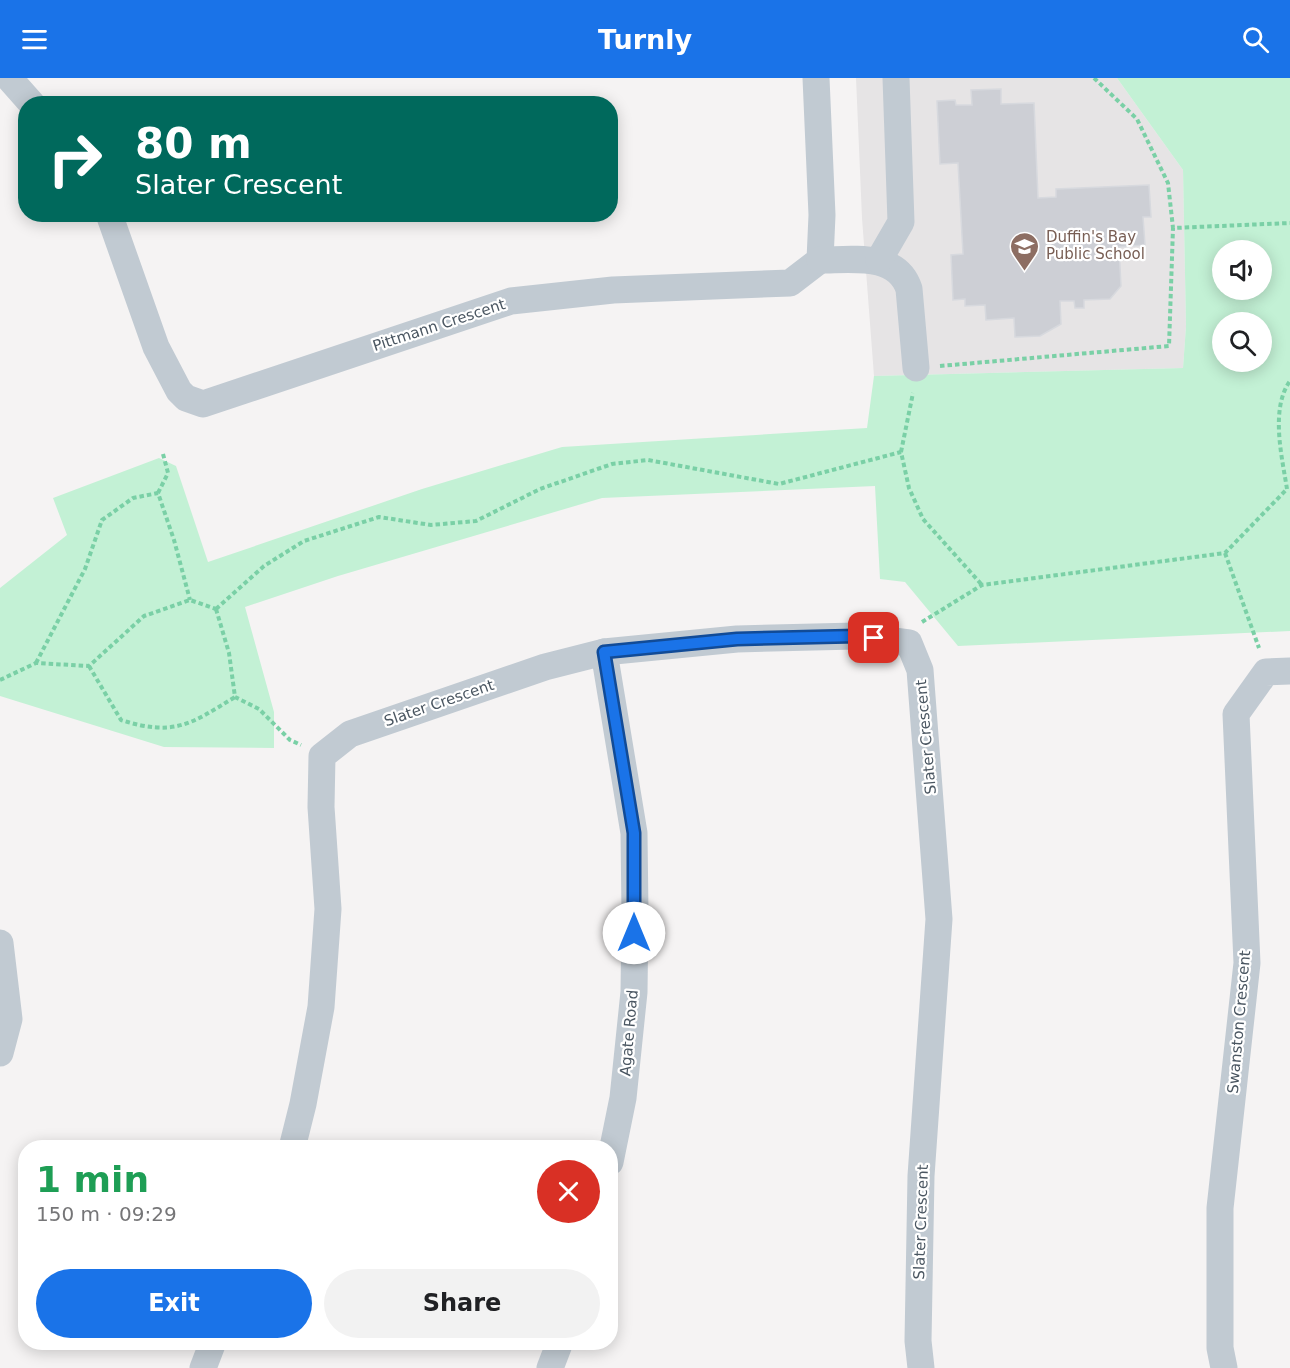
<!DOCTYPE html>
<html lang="en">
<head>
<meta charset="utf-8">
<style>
	:root { --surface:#fff; --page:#f2f2f2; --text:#202124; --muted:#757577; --accent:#1a73e8 }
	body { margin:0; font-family:"DejaVu Sans",sans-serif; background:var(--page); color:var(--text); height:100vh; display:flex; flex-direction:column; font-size:22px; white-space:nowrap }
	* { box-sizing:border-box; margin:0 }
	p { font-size:20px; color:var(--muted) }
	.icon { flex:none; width:33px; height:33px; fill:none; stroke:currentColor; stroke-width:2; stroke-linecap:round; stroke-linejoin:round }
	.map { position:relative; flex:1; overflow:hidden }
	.side { position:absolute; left:18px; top:1062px; width:600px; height:210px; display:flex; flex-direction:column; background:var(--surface); border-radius:24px; box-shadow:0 3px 15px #0003 }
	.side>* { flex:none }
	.hud { position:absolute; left:18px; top:18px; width:600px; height:126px; border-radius:24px; box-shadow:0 3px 15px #0003; background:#00695c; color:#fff; overflow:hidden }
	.tools { position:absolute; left:1212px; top:162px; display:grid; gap:12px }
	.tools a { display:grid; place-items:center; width:60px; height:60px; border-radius:50%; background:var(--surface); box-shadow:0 3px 15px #0003; font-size:30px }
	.pin { position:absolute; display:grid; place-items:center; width:51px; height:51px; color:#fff; margin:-26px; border-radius:12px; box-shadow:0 3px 9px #0006 }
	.me { position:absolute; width:66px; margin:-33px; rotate:0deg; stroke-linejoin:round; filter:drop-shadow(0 0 4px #0008) }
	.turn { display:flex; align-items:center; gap:21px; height:126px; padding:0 18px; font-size:27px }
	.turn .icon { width:78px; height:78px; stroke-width:2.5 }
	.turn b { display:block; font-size:42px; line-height:51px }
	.round { display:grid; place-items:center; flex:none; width:63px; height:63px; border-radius:32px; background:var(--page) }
	.summary { display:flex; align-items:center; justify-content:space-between; height:102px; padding:0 18px }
	h1 { font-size:36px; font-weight:700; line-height:45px; color:#1e9e55 }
	.action { display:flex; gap:12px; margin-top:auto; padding:12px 18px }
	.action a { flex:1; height:69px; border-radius:36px; background:var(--accent); color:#fff; font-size:24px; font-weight:700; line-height:69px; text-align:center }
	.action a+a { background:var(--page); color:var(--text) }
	header { display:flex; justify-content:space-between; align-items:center; height:78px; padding:0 18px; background:var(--accent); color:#fff; font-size:27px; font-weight:700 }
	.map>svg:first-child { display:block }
	.education { fill:#e6e4e5 }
	.green { fill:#c3f1d5; fill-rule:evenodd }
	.building { fill:#cdcfd5; stroke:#d7d9de; stroke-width:1.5 }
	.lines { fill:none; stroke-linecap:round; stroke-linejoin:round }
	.path { stroke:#7ad0a6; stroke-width:4; stroke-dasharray:4.5 3; stroke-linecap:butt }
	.minor { stroke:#c1cad2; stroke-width:27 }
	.route-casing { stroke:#114b97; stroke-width:15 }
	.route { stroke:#1a73e8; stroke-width:10 }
	.labels { text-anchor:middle; stroke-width:4.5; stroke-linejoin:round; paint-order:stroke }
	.education-label { font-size:15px; fill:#785e54; stroke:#fff; text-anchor:start }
	.street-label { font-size:15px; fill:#4a5661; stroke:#fff }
</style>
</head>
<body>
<header><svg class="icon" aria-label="menu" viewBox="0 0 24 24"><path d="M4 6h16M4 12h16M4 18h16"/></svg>Turnly<svg class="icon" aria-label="search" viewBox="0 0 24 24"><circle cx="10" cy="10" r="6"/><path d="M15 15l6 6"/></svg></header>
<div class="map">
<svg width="1290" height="1290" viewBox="0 0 1290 1290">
	<rect width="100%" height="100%" fill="#f5f3f3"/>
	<path class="education" d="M856 0H1117L1183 92 1186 248 1183 290 874 298 862 140Z"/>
	<path class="green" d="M1117 0H1290V553L958 568 905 504 880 501 875 408 602 420 338 498 245 529 274 634V670L164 669 0 618V510L67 457 53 420 159 380 176 388 208 484 422 411 562 369 867 350 874 298 1183 290 1186 248 1183 92ZM1222 172H1262V212H1222ZM1222 244H1262V284H1222Z"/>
	<path class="building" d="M1001 11V26L1034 25 1038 120 1056 119V111L1149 107 1151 139H1143L1145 167 1119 169 1121 208 1110 221 1084 222V230H1075L1074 223H1060L1061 246 1040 258 1015 259 1014 240 986 242 985 227 965 228V221L953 222 951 177 963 176 958 85 940 86 937 23 955 22 956 27H972L971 12Z"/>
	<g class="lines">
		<g class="path">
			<path d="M1094 0 1137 41 1168 105 1173 150 1290 145"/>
			<path d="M940 288 1169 268 1173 150"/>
			<path d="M901 374 913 315"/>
			<path d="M1287 411C1282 379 1270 331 1290 303"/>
			<path d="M158 415 168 395 163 376"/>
			<path d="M1225 475 1259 570"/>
			<path d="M216 531 264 488 304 463 379 439 431 447 476 443 540 411 612 386 648 382 779 406 901 374 909 410 923 441 982 507"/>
			<path d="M216 531 229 575 235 619 259 631 290 662 301 667"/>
			<path d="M922 544 982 507 1225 475 1287 411"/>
			<path d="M36 585 85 491 102 442 133 420 158 415 174 462 190 522"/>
			<path d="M89 588 121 642C174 659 191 646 235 619"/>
			<path d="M0 602 36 585 89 588 144 538 190 522 216 531"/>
		</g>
		<g class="minor">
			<path d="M9 0 32 26"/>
			<path d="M109 136 156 269 179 313 186 320 203 326 511 223 613 212 790 205 820 182 822 137 816 0"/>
			<path d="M820 182C851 182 897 174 909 211L916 290"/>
			<path d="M879 182 901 144 896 0"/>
			<path d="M604 574 634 755 635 835 634 914 623 1020 610 1084"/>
			<path d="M0 865 9 941 0 975"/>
			<path d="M292 1070 303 1026 321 929 328 831 321 729 322 678 350 656 545 589 604 574 737 561 856 558 909 565 920 592 939 841 921 1098 918 1263 921 1290"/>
			<path d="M203 1290 213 1264"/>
			<path d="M550 1290 560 1264"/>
			<path d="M1224 1290 1220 1270V1130L1247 885 1236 636 1266 594 1290 593"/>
		</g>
	</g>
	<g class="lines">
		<defs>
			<path id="route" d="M634 855V755L604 574 737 561 856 558 874 560"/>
		</defs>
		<use href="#route" class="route-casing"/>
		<use href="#route" class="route"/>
	</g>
	<defs>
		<symbol id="school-pin" viewBox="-11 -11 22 30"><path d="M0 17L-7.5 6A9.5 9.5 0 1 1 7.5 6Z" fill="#8d6e63" stroke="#fff"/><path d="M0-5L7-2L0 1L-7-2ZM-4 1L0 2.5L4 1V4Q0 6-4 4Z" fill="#fff"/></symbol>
	</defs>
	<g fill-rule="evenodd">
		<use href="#school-pin" x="1008" y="152" width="33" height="45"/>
	</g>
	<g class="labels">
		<g class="education-label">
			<text x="1046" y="164">Duffin's Bay<tspan x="1046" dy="17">Public School</tspan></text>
		</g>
		<g class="street-label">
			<text transform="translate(439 247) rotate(-18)" y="5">Pittmann Crescent</text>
			<text transform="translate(439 625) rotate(-19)" y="5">Slater Crescent</text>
			<text transform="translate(926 659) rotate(-95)" y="5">Slater Crescent</text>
			<text transform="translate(1239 944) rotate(-85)" y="5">Swanston Crescent</text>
			<text transform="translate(629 955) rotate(-85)" y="5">Agate Road</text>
			<text transform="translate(921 1144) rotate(-88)" y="5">Slater Crescent</text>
		</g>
	</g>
</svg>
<div class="tools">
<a><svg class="icon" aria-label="sound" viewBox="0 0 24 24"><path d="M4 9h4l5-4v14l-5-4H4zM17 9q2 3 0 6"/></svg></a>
<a><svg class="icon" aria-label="search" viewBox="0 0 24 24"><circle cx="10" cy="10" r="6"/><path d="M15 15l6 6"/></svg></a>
</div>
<div class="pin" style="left:874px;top:560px;background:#d93025"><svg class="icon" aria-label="arrive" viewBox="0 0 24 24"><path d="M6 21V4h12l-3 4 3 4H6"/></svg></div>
<svg class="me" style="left:634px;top:855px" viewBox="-20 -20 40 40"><circle r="19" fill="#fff"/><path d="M0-13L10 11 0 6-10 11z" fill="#1a73e8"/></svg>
<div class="hud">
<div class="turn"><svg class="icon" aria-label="right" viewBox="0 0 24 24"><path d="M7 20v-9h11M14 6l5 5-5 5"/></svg><div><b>80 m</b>Slater Crescent</div></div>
</div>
<section class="side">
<div class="summary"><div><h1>1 min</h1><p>150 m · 09:29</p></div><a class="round" style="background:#d93025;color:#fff"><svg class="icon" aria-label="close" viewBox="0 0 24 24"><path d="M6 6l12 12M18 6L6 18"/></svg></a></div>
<div class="action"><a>Exit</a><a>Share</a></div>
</section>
</div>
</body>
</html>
